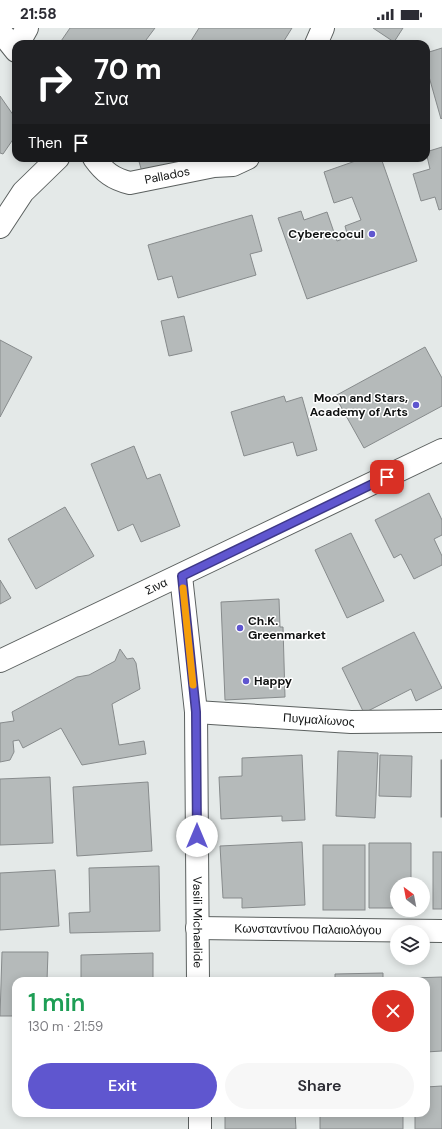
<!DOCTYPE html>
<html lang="en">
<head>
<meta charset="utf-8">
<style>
	:root { --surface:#fff; --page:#f7f7f7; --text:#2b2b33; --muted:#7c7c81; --accent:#5f56cf }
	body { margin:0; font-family:"DM Sans",sans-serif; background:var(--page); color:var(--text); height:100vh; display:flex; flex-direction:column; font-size:15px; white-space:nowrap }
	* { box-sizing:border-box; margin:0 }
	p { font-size:13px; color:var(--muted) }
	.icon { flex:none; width:22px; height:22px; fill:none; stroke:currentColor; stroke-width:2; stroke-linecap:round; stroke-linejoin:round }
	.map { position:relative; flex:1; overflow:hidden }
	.sheet { position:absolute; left:12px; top:949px; width:418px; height:140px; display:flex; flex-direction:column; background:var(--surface); border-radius:12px; box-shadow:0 2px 10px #0003 }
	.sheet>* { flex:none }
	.guide { position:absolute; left:12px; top:12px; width:418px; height:122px; border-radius:12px; box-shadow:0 2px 10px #0003; background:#202124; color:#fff; overflow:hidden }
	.needle { width:26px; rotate:328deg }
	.fabs { position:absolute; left:390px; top:849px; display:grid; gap:8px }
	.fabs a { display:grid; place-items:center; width:40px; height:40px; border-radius:50%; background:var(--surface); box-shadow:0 2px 10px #0003; font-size:20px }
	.pin { position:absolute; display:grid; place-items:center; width:34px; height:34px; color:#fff; margin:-17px; border-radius:8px; box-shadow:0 2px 6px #0006 }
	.me { position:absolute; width:44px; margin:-22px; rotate:0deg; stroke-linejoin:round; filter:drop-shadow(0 0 3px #0008) }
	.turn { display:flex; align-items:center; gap:14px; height:84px; padding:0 16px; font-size:18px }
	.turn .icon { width:52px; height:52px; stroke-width:2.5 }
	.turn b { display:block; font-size:28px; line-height:34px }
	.then { display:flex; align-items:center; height:38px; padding:0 16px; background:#0003; gap:8px; font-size:15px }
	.round { display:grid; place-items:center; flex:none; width:42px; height:42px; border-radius:21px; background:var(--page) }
	.overview { display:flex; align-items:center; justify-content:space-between; height:68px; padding:0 16px }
	h1 { font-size:24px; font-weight:600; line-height:30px; color:#1e9e55 }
	.cta { display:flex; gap:8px; margin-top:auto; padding:8px 16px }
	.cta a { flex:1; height:46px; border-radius:24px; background:var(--accent); color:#fff; font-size:16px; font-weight:600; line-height:46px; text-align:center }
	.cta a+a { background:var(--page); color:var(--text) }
	.status { display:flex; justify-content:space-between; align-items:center; height:28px; padding:0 20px; background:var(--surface); direction:ltr }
	.status svg { height:11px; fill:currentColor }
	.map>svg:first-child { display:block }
	.building { fill:#b5baba; stroke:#878b8c }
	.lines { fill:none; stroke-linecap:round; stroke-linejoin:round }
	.minor-casing { stroke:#5b605f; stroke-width:24 }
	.minor { stroke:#fff; stroke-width:22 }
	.route-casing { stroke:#3e3887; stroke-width:10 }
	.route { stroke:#5f56cf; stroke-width:7 }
	.slow { stroke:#f59e0b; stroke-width:7 }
	.poi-dot { fill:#5f56cf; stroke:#fff; stroke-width:1.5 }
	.labels { text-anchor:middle; stroke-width:3; stroke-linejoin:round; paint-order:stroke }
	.street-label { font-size:12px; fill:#0f1111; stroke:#fff }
	.poi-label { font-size:12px; font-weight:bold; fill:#0f1111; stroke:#fff; text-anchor:end }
</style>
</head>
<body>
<div class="status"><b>21:58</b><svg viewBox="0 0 49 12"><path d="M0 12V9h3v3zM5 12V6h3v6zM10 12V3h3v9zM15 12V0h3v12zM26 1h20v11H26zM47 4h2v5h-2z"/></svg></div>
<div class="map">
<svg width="442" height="1101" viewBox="0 0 442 1101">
	<rect width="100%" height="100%" fill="#e4e9e8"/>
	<g class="building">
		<path d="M70 0H155L143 16H59Z"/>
		<path d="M199 0H292L282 16H189Z"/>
		<path d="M373 0H403L394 14Z"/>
		<path d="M442 20V90L441 91 426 38V25Z"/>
		<path d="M0 68 16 91V107L3 126 0 125Z"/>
		<path d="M442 119V181L439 182 435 169 421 173 413 146 430 141 426 124Z"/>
		<path d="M138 130H220L144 151Z"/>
		<path d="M364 130H381L417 233 307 271 278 190 301 183 304 192 327 184 337 213 348 209 345 198 361 192 352 169 334 175 324 144Z"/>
		<path d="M252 187 262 223 250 226 256 247 178 270 172 248 158 252 148 217Z"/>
		<path d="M184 288 192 323 169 328 161 293Z"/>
		<path d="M0 312 32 329 0 389Z"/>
		<path d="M425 319 442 350V378L364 420 335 368Z"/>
		<path d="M284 368 286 374 302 369 317 422 297 428 293 414 244 428 231 384Z"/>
		<path d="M134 418 147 451 160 446 180 498 141 514 133 496 118 503 91 436Z"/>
		<path d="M429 465 442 492V507L434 511 442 528V537L414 551 401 526 394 530 375 492Z"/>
		<path d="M65 479 94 528 36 561 8 511Z"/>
		<path d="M351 505 384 573 347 590 315 522Z"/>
		<path d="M0 552 11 570 0 576Z"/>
		<path d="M279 571 280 599H283L285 669 225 672 221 574Z"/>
		<path d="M414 604 442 660 416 673 411 661 364 685 342 640Z"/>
		<path d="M120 621 127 631 133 630 136 635 140 661 112 676 119 717 144 713 146 726 82 737 61 700 23 720 19 712 13 713 14 724 10 732 0 734V695L14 693 12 684 77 649 89 647 115 633Z"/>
		<path d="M338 723 378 725 375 790 336 788Z"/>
		<path d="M302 727 305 792 282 793V788L221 791 219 749 242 748V730Z"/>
		<path d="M380 727 412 728 411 769 379 768Z"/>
		<rect x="441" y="732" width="1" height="57"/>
		<path d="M50 749 53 815 0 817V751Z"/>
		<path d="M148 754 152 823 77 828 73 759Z"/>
		<path d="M302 814 305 877 242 880V870H223L220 818Z"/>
		<path d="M369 815H411V856H397V880H369Z"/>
		<rect x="323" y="817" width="42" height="65"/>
		<rect x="433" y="824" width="9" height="57"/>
		<path d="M159 838 160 903 70 905 69 885 90 884 89 840Z"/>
		<path d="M55 842 59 898 0 902V845Z"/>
		<path d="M2 924H48L47 953H16V988H0Z"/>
		<path d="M153 925V953H81V927Z"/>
		<path d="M383 945V953H335V946Z"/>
		<path d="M442 949V1023L426 1024V953H412V950Z"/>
		<path d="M442 1058V1101H415V1085H426V1059Z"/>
		<path d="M225 1085H295L296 1101H225Z"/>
		<rect x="320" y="1085" width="83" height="16"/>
	</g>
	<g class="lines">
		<defs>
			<g id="minor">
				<path d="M0 3 16 23"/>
				<path d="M18 16 27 0"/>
				<path d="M316 16 323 0"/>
				<path id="s1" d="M94 130C104 144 113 151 130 155L214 138 233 137 248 130"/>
				<path d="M0 199 23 164 58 130"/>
				<path id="s2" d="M181 548 196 684 198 953"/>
				<path id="s3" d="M0 633 442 422"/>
				<path id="s4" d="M196 684 351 694 442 693"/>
				<path id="s5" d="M197 900 442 903"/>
				<path d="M200 1085V1101"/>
			</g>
		</defs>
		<use href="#minor" class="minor-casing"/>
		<use href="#minor" class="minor"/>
	</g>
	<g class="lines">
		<defs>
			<path id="route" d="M197 808 196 684 182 548 387 449"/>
		</defs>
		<use href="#route" class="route-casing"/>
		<use href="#route" class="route"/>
		<path class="slow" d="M183 560 193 657"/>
	</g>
	<g class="poi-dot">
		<circle cx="372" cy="206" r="4"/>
		<circle cx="416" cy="377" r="4"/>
		<circle cx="240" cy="600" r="4"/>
		<circle cx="246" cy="653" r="4"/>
	</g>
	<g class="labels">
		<g class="street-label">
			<text dy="4" stroke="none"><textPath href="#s1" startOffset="83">Pallados</textPath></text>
			<text dy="4" stroke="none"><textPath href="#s3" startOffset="173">Σινα</textPath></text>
			<text dy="4" stroke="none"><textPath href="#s4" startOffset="123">Πυγμαλίωνος</textPath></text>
			<text dy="4" stroke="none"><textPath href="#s2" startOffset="347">Vasili Michaelide</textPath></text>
			<text dy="4" stroke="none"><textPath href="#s5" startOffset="111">Κωνσταντίνου Παλαιολόγου</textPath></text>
		</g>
		<g class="poi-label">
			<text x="364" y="210">Cyberecocul</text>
			<text x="408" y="374">Moon and Stars,<tspan x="408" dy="14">Academy of Arts</tspan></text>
			<text x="248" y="597" text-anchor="start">Ch.K.<tspan x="248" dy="14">Greenmarket</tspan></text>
			<text x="254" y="657" text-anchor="start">Happy</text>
		</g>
	</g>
</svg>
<div class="fabs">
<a><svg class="needle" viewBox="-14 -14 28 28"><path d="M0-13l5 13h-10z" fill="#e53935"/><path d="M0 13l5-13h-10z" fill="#7c7c81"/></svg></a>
<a><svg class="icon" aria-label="layers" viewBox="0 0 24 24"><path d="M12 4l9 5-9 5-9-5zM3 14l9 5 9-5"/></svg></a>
</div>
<div class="pin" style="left:387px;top:449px;background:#d93025"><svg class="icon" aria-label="arrive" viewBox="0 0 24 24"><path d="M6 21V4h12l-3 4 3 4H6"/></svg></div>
<svg class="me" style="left:197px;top:808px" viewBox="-20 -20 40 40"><circle r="19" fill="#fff"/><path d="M0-13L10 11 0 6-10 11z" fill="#5f56cf"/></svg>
<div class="guide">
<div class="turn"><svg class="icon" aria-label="right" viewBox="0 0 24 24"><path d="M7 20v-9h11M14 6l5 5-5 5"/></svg><div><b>70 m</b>Σινα</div></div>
<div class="then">Then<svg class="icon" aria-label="arrive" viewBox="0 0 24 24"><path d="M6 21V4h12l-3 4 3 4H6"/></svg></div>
</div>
<section class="sheet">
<div class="overview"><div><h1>1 min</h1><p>130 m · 21:59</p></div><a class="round" style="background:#d93025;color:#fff"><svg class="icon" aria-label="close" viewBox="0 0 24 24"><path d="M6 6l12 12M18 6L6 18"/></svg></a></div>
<div class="cta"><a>Exit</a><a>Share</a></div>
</section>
</div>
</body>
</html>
